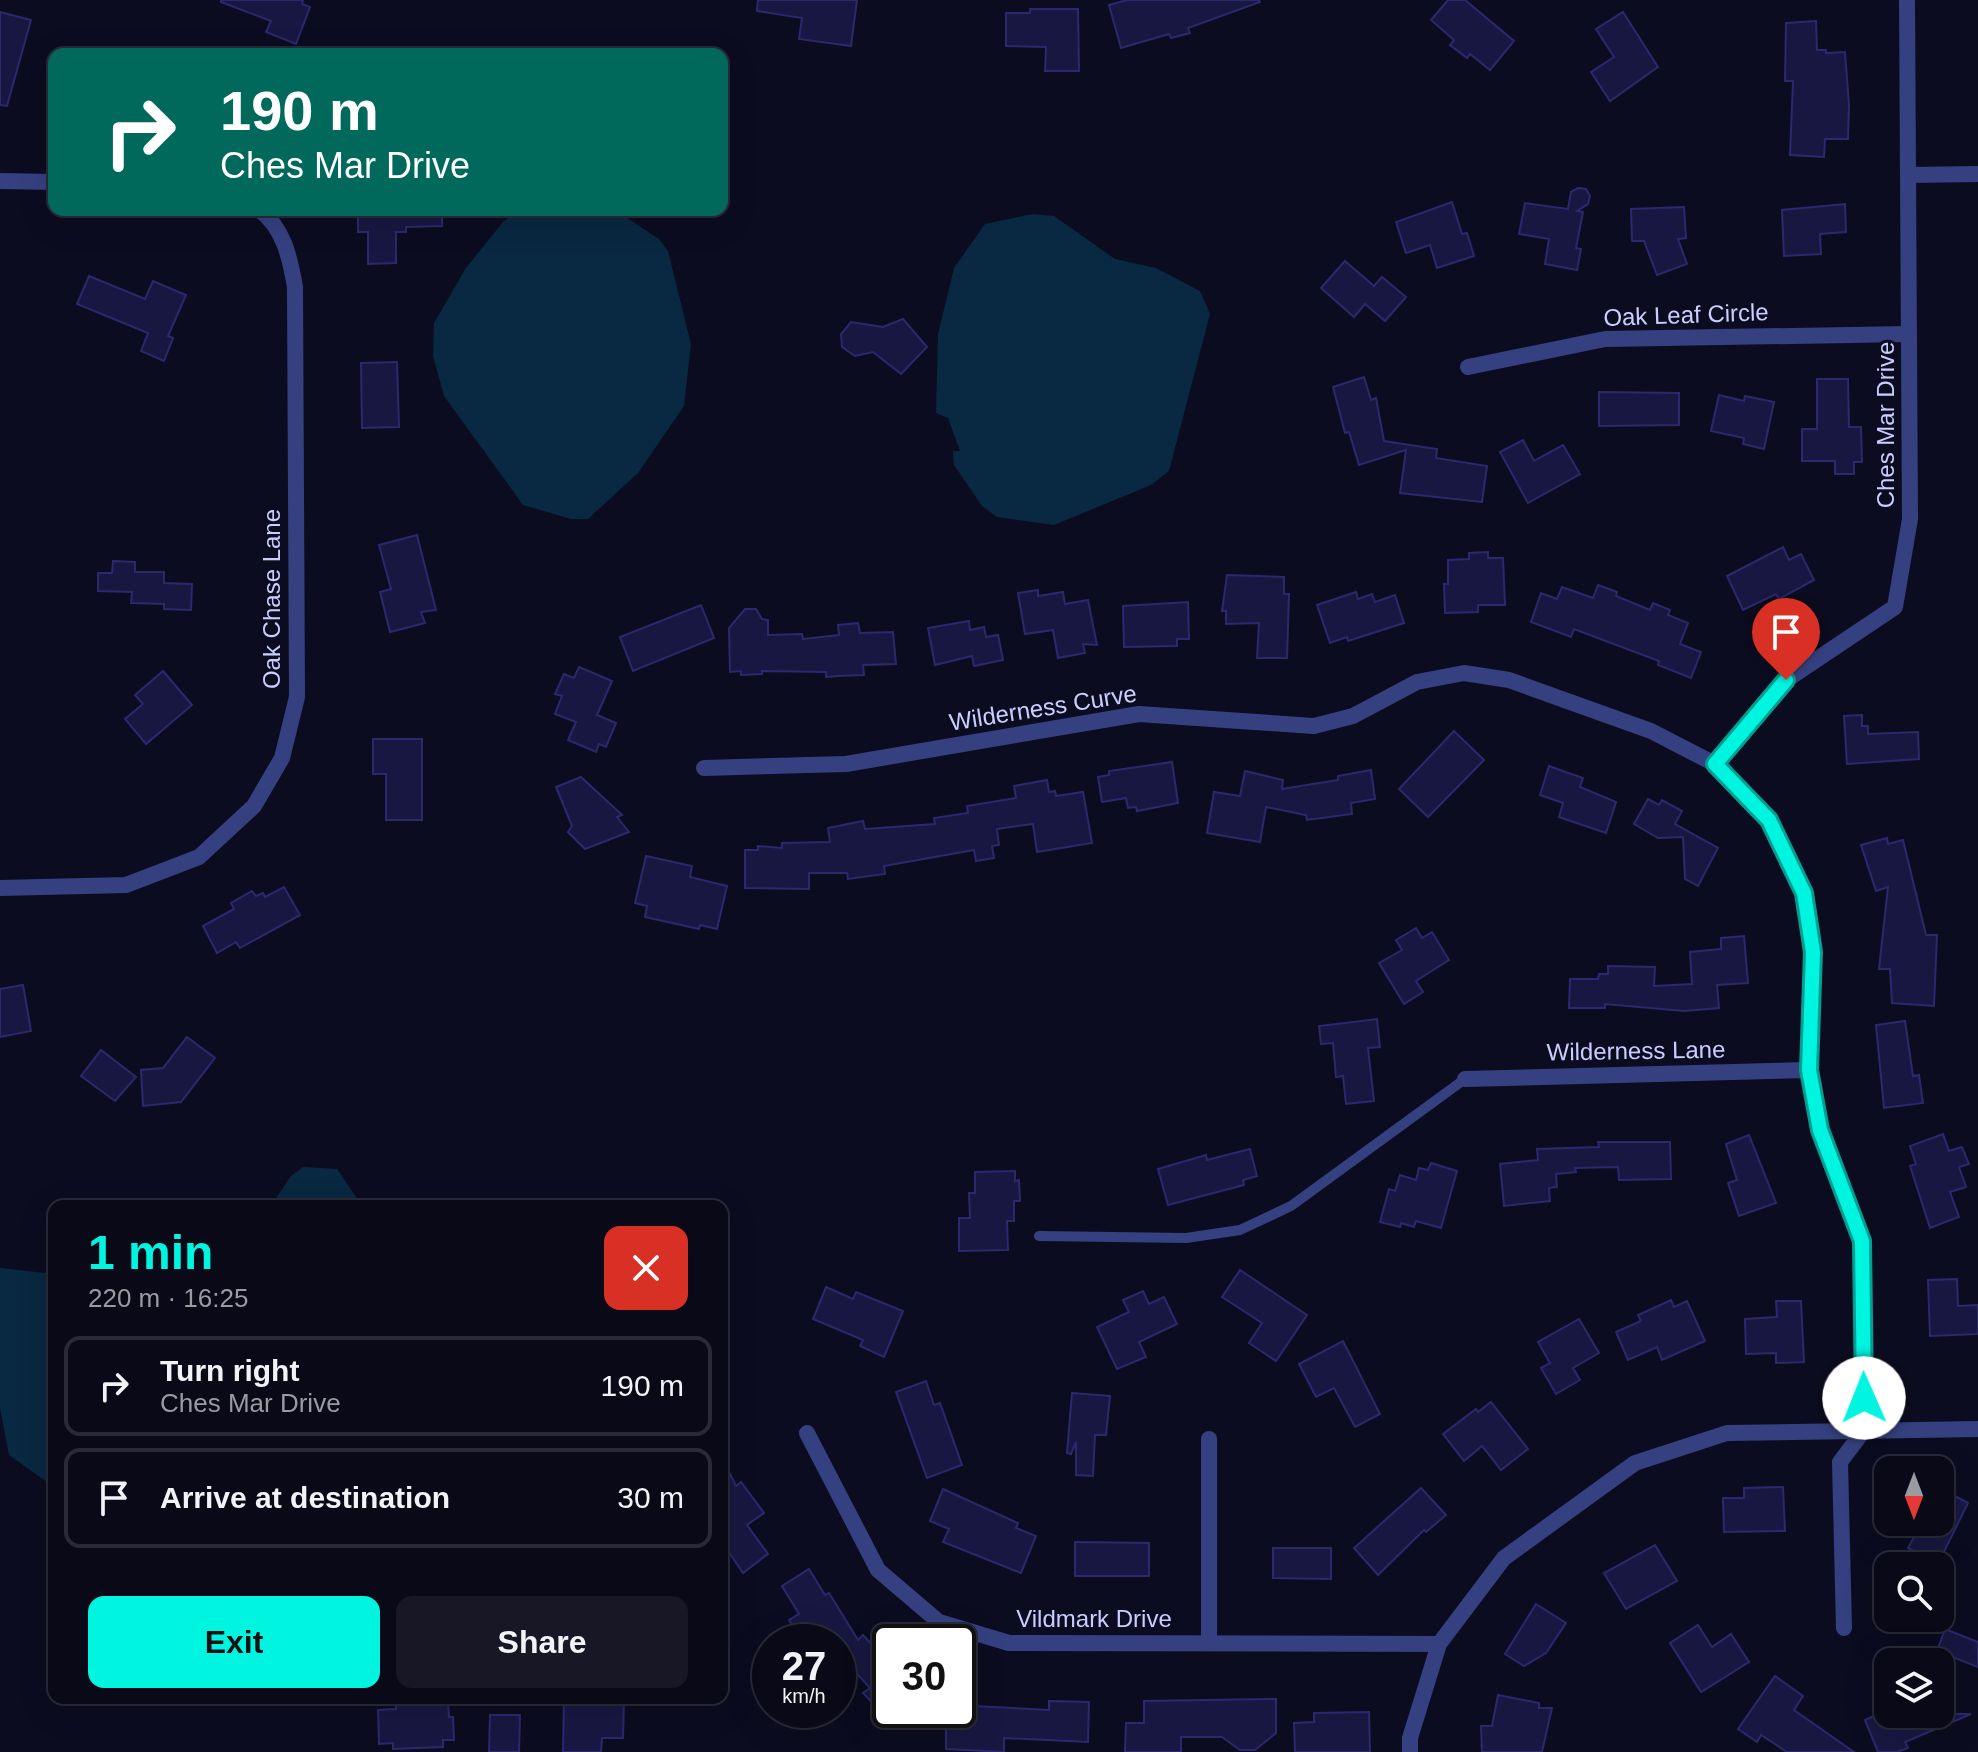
<!DOCTYPE html>
<html lang="en">
<head>
<meta charset="utf-8">
<style>
	:root { --surface:#090918; --page:#171725; --text:#f1f3f6; --muted:#999aa2; --line:#292a37; --accent:#00f5e1 }
	body { margin:0; font-family:Arial,sans-serif; background:var(--page); color:var(--text); height:100vh; display:flex; flex-direction:column; font-size:30px; white-space:nowrap }
	* { box-sizing:border-box; margin:0 }
	p { font-size:26px; color:var(--muted) }
	.icon { flex:none; width:44px; height:44px; fill:none; stroke:currentColor; stroke-width:2; stroke-linecap:round; stroke-linejoin:round }
	.map { position:relative; flex:1; overflow:hidden }
	.details { position:absolute; left:48px; top:1200px; width:680px; height:504px; display:flex; flex-direction:column; background:var(--surface); border-radius:16px; box-shadow:0 8px 32px #0002,0 0 0 2px var(--line) }
	.details>* { flex:none }
	.hud { position:absolute; left:48px; top:48px; width:680px; height:168px; border-radius:16px; box-shadow:0 8px 32px #0002,0 0 0 2px var(--line); background:#00695c; color:#fff; overflow:hidden }
	.needle { width:52px; rotate:180deg }
	.controls { position:absolute; left:1874px; top:1456px; display:grid; gap:16px }
	.controls a { display:grid; place-items:center; width:80px; height:80px; border-radius:16px; background:var(--surface); box-shadow:0 8px 32px #0002,0 0 0 2px var(--line); font-size:40px }
	.speed { position:absolute; left:752px; top:1624px; display:flex; gap:16px; font-size:40px; font-weight:700; text-align:center }
	.speed>* { display:grid; place-content:center; width:104px; height:104px; border-radius:50%; background:var(--surface); box-shadow:0 8px 32px #0002,0 0 0 2px var(--line); line-height:1 }
	.speed small { font-size:20px; font-weight:400 }
	.speed .limit { border:4px solid #111; border-radius:12px; background:#fff; color:#111 }
	.pin { position:absolute; display:grid; place-items:center; width:68px; height:68px; color:#fff; margin:-82px -34px; border-radius:50% 50% 50% 0; rotate:-45deg; box-shadow:0 0 8px #0007 }
	.pin .icon { rotate:45deg }
	.me { position:absolute; width:88px; margin:-44px; rotate:359deg; stroke-linejoin:round; filter:drop-shadow(0 0 6px #0008) }
	.turn { display:flex; align-items:center; gap:28px; height:168px; padding:0 40px; font-size:36px }
	.turn .icon { width:104px; height:104px; stroke-width:2.5 }
	.turn b { display:block; font-size:56px; line-height:68px }
	.round { display:grid; place-items:center; flex:none; width:84px; height:84px; border-radius:16px; background:var(--page) }
	.headline { display:flex; align-items:center; justify-content:space-between; height:136px; padding:0 40px }
	h1 { font-size:48px; font-weight:700; line-height:60px; color:var(--accent) }
	.action { display:flex; gap:16px; margin-top:auto; padding:16px 40px }
	.action a { flex:1; height:92px; border-radius:16px; background:var(--accent); color:#111; font-size:32px; font-weight:700; line-height:92px; text-align:center }
	.action a+a { background:var(--page); color:var(--text) }
	ul { padding:0; list-style:none }
	li { display:flex; align-items:center; gap:24px; height:100px; margin:0 16px 12px; padding:0 24px; border:4px solid var(--line); border-radius:16px }
	li div { flex:1 }
	li b { display:block; font-size:30px }
	li em { font-style:normal }
	.map>svg:first-child { display:block }
	.water { fill:#092841 }
	.building { fill:#181741; stroke:#2a296e; stroke-width:2 }
	.lines { fill:none; stroke-linecap:round; stroke-linejoin:round }
	.service { stroke:#354080; stroke-width:10 }
	.minor { stroke:#354080; stroke-width:16 }
	.route-casing { stroke:#009f92; stroke-width:20 }
	.route { stroke:#00f5e1; stroke-width:14 }
	.labels { text-anchor:middle; stroke-width:6; stroke-linejoin:round; paint-order:stroke }
	.street-label { font-size:24px; fill:#caceff; stroke:#0c0c20 }
</style>
</head>
<body>
<div class="map">
<svg width="1978" height="1752" viewBox="0 0 1978 1752">
	<rect width="100%" height="100%" fill="#0c0c20"/>
	<g class="water">
		<path d="M517 210H615L659 239 668 251 691 344 684 406 638 473 588 519H571L523 505 444 396 433 356 434 323 466 268 503 222Z"/>
		<path d="M1032 214 1054 216 1115 259 1156 268 1200 291 1210 314 1169 471 1151 485 1054 525 997 517 982 506 954 465 953 451H960L948 418 936 413 938 334 954 268 985 224Z"/>
		<path d="M303 1167 337 1169 362 1206H271L291 1176Z"/>
		<path d="M0 1268 54 1274V1487L9 1455 0 1408Z"/>
	</g>
	<g class="building">
		<path d="M221 0H303L302 4 310 7 296 44 266 32 271 21 221 2Z"/>
		<path d="M758 0H857L851 46 799 39 802 18 757 11Z"/>
		<path d="M1127 0H1259L1260 2 1188 28 1190 33 1171 38 1169 34 1121 48 1109 5Z"/>
		<path d="M1448 0H1465L1514 41 1490 70 1470 54 1467 58 1450 45 1454 40 1431 20Z"/>
		<path d="M1030 9H1078L1079 71H1045L1046 47 1006 46V13H1030Z"/>
		<path d="M0 12 31 20 7 106 0 105Z"/>
		<path d="M1623 12 1658 67 1610 101 1591 72 1614 57 1596 29Z"/>
		<path d="M1816 21 1817 50H1826V53L1845 52 1849 105 1848 139H1825L1824 157 1790 155 1793 81H1785L1786 23Z"/>
		<path d="M1578 188 1586 189 1590 196 1588 204 1577 211 1583 212 1576 248 1581 249 1577 270 1545 264 1549 239 1519 234 1525 203 1568 209 1571 192Z"/>
		<path d="M1452 202 1462 234 1467 233 1474 256 1437 268 1430 245 1406 253 1396 222Z"/>
		<path d="M1845 204 1846 232 1820 234 1821 254 1784 256 1782 210Z"/>
		<path d="M1684 207 1686 238 1678 239 1687 264 1657 275 1644 241H1632L1631 209Z"/>
		<path d="M358 210H442V226L406 227V232H396V263L368 264V232H358Z"/>
		<path d="M1345 261 1374 286 1382 277 1406 297 1385 321 1365 304 1354 317 1321 288Z"/>
		<path d="M89 276 145 299 153 281 186 295 168 336 173 338 164 361 141 351 148 333 77 304Z"/>
		<path d="M903 319 927 347 901 374 873 352 855 356 842 347 841 334 851 322 883 327Z"/>
		<path d="M397 362 399 427 362 428 361 363Z"/>
		<path d="M1364 377 1371 400 1376 398 1384 441 1437 449 1436 458 1487 466 1482 502 1400 493 1406 450 1359 465 1349 432 1345 433 1333 387Z"/>
		<path d="M1817 379H1848L1849 427H1861L1862 462H1854V474H1835V461H1802V429H1817Z"/>
		<path d="M1599 392 1679 393V425L1599 426Z"/>
		<path d="M1719 395 1744 401 1745 396 1774 402 1764 449 1743 444 1744 438 1711 431Z"/>
		<path d="M1523 440 1534 461 1563 445 1580 474 1528 503 1500 452Z"/>
		<path d="M417 535 436 610 421 612 425 623 390 632 380 592 391 589 379 545Z"/>
		<path d="M1783 547 1789 560 1801 554 1814 580 1779 599 1776 594 1743 610 1727 576Z"/>
		<path d="M1488 552V558H1503L1505 605H1478V612L1445 613 1444 584H1448V560L1469 559V553Z"/>
		<path d="M113 561 135 562V572H164V583L192 584 191 610 164 609V604L131 603 132 592 98 591V573H112Z"/>
		<path d="M1227 575 1284 577V594H1289L1287 658H1257L1259 623 1226 624V611H1222Z"/>
		<path d="M1598 585 1617 592 1616 596 1650 610 1653 603 1670 610 1668 615 1688 623 1680 644 1701 652 1691 678 1658 665 1659 661 1574 629 1571 637 1531 622 1541 593 1557 599 1562 587 1593 598Z"/>
		<path d="M1038 590V596L1063 592 1065 604 1088 600 1097 645 1083 644 1085 653 1058 658 1053 630 1025 634 1018 593Z"/>
		<path d="M1356 592 1358 599 1372 594 1375 602 1395 595 1404 623 1348 641 1347 637 1330 643 1317 605Z"/>
		<path d="M1188 602 1189 639H1177V646L1124 647 1123 606Z"/>
		<path d="M701 605 714 638 633 671 620 637Z"/>
		<path d="M745 609H756L762 619 768 620V635L802 634 803 639 839 635 838 625 858 623 860 633 893 632 896 664 863 665 864 675 839 676 826 677V672L762 671V674L741 675V671L730 672 729 628Z"/>
		<path d="M969 621 970 630 984 627 986 637 998 635 1003 660 974 666 972 656 935 665 928 628Z"/>
		<path d="M579 667 612 681 597 715 616 723 606 747 599 744 596 752 568 740 576 722 555 714 562 696 555 694 564 674 574 678Z"/>
		<path d="M163 671 192 705 146 744 125 719 143 704 135 695Z"/>
		<path d="M1862 715V726H1868V734L1918 732 1919 759 1847 764 1844 716Z"/>
		<path d="M1454 731 1484 760 1428 817 1399 789Z"/>
		<path d="M373 739H422V820H386V774H373Z"/>
		<path d="M1172 762 1178 803 1137 811 1136 807 1128 808 1126 798 1102 802 1098 777 1109 775V771Z"/>
		<path d="M1549 766 1583 778 1580 787 1616 802 1606 833 1559 817 1563 803 1540 795Z"/>
		<path d="M1371 770 1375 799 1351 803 1352 814 1307 820 1306 815 1266 807 1260 842 1207 833 1214 792 1240 796 1245 771 1283 780 1282 789 1338 780V776Z"/>
		<path d="M581 777 622 815 617 817 629 832 585 849 568 832 572 826 556 787Z"/>
		<path d="M1047 780 1049 792 1055 791 1056 796 1083 792 1092 843 1037 852 1033 824 997 829 999 845 992 846 994 858 976 861 974 850 884 866 885 874 848 879 847 873H809V889L745 888V850H758V846L782 848V843L830 842 828 828 863 821 865 829 935 824 934 818 968 813 967 806 1016 798 1014 786Z"/>
		<path d="M1648 799 1659 805 1662 800 1682 811 1675 824 1718 848 1698 886 1685 879 1683 837 1658 838 1634 824Z"/>
		<path d="M1887 838 1888 844 1903 840 1926 935H1937L1934 1006 1892 1003 1890 969H1879L1888 887 1876 891 1861 845Z"/>
		<path d="M646 856 692 866 690 877 727 886 717 929 700 925 699 929 645 917 647 906 635 903Z"/>
		<path d="M284 887 300 915 240 948 236 942 217 953 203 926 234 909 231 903 252 891 256 896 263 893 265 897Z"/>
		<path d="M1416 928 1422 938 1432 932 1449 960 1416 981 1423 992 1404 1004 1379 963 1402 950 1396 940Z"/>
		<path d="M1744 936 1748 983 1717 985 1719 1008 1684 1011 1605 1004V1008H1569L1570 979H1598L1599 974H1608V966L1655 967 1654 986 1692 984 1690 952 1721 949V938Z"/>
		<path d="M23 985 31 1031 0 1037V989Z"/>
		<path d="M1377 1019 1380 1047 1368 1048 1374 1101 1346 1104 1343 1076 1336 1077 1333 1043 1321 1044 1319 1026Z"/>
		<path d="M1905 1021 1913 1076 1919 1075 1923 1103 1884 1108 1876 1025Z"/>
		<path d="M187 1037 215 1058 181 1102 143 1106 141 1070 163 1068Z"/>
		<path d="M101 1050 136 1077 115 1101 81 1076Z"/>
		<path d="M1943 1134 1949 1151 1962 1147 1969 1164 1959 1167 1966 1187 1950 1192 1959 1217 1930 1228 1910 1166 1916 1164 1910 1146Z"/>
		<path d="M1749 1135 1776 1203 1739 1216 1728 1183 1737 1180 1726 1144Z"/>
		<path d="M1598 1142H1670L1671 1179 1619 1180 1618 1167 1575 1168 1576 1172 1556 1174 1557 1187 1549 1188 1550 1201 1504 1206 1500 1164 1538 1160 1537 1149 1599 1147Z"/>
		<path d="M1250 1149 1257 1176 1243 1180 1244 1185 1168 1205 1158 1169 1206 1155 1207 1160Z"/>
		<path d="M1431 1163 1457 1171 1441 1228 1416 1221 1414 1227 1401 1223 1400 1227 1380 1222 1389 1189 1395 1191 1400 1175 1416 1180 1419 1168 1428 1170Z"/>
		<path d="M1015 1171V1181L1019 1180 1020 1201H1014V1221H1007L1008 1250 959 1251V1218H970L969 1193H975V1172Z"/>
		<path d="M1240 1270 1307 1315 1276 1361 1249 1343 1262 1323 1222 1297Z"/>
		<path d="M1957 1279 1958 1306 1978 1305V1334L1930 1336 1928 1280Z"/>
		<path d="M826 1287 853 1299 856 1292 903 1311 884 1357 860 1346 863 1340 813 1319Z"/>
		<path d="M1143 1291 1149 1304 1164 1297 1177 1324 1139 1342 1146 1357 1117 1369 1097 1327 1129 1312 1123 1300Z"/>
		<path d="M1671 1300 1674 1307 1687 1301 1705 1341 1662 1360 1657 1347 1628 1360 1616 1332 1641 1321 1638 1315Z"/>
		<path d="M1776 1301H1801L1804 1362 1776 1363V1353L1746 1354 1745 1319 1777 1317Z"/>
		<path d="M1579 1319 1599 1353 1573 1368 1580 1380 1556 1394 1541 1368 1550 1363 1538 1342Z"/>
		<path d="M1343 1341 1380 1414 1355 1427 1334 1388 1316 1397 1299 1364Z"/>
		<path d="M926 1381 934 1405 940 1403 962 1465 927 1478 896 1392Z"/>
		<path d="M1072 1393 1110 1396 1106 1435H1095L1093 1476 1076 1475V1442L1071 1454 1067 1453Z"/>
		<path d="M1491 1402 1528 1449 1501 1470 1482 1446 1464 1461 1443 1434 1476 1409 1478 1412Z"/>
		<path d="M722 1458 736 1486 741 1482 764 1513 747 1525 768 1554 743 1573 722 1542Z"/>
		<path d="M1783 1487 1785 1531 1724 1532 1723 1498H1744V1488Z"/>
		<path d="M1421 1488 1446 1515 1426 1532 1424 1530 1378 1575 1354 1548Z"/>
		<path d="M1940 1488 1968 1503 1938 1564 1908 1548 1922 1522H1940Z"/>
		<path d="M943 1489 1018 1523 1016 1528 1036 1536 1021 1573 943 1542 949 1529 930 1521Z"/>
		<path d="M1075 1542 1149 1543V1576H1075Z"/>
		<path d="M1655 1545 1677 1581 1626 1609 1604 1573Z"/>
		<path d="M1273 1548H1331V1579L1273 1578Z"/>
		<path d="M809 1569 825 1595 829 1593 858 1640 863 1635 890 1664V1722L863 1693 870 1688 838 1653V1642H828L821 1635 815 1640 811 1633 801 1639 789 1620 799 1614 782 1586Z"/>
		<path d="M1536 1604 1566 1623 1546 1653 1524 1666 1505 1654Z"/>
		<path d="M1698 1625 1712 1647 1731 1634 1749 1662 1701 1692 1670 1643Z"/>
		<path d="M1945 1629 1978 1642V1667L1937 1651Z"/>
		<path d="M1775 1676 1803 1696 1794 1710 1854 1752H1787L1761 1735 1757 1742 1738 1729Z"/>
		<path d="M1498 1695 1539 1703V1708H1552L1542 1752H1482L1481 1726H1492Z"/>
		<path d="M564 1698 624 1699 623 1738H602L601 1752H563Z"/>
		<path d="M1276 1699V1733L1255 1750H1240L1222 1737H1181V1752H1125L1126 1723H1144V1701Z"/>
		<path d="M1049 1701 1089 1702 1088 1742 1004 1738V1752L946 1749V1718H973V1706L1049 1710Z"/>
		<path d="M448 1702 449 1717H453L454 1740H443V1747L393 1749V1743L379 1744 378 1710 396 1709V1704Z"/>
		<path d="M1369 1712 1370 1752H1295L1294 1723 1314 1722V1713Z"/>
		<path d="M1878 1714H1971L1905 1742 1908 1748 1897 1752H1878L1865 1720Z"/>
		<path d="M490 1715H520L519 1752H489Z"/>
	</g>
	<g class="lines">
		<path class="service" d="M1039 1236 1186 1238 1240 1230 1291 1206 1465 1079"/>
		<g class="minor">
			<path d="M1908 175 1978 174"/>
			<path d="M0 181 54 182"/>
			<path d="M1468 367 1605 339 1909 334"/>
			<path d="M1715 764 1786 680 1895 607 1910 519 1907 0"/>
			<path d="M704 768 846 764 1139 714 1314 726 1353 716 1417 682 1464 673 1509 680 1651 731 1715 764 1769 820 1804 893 1813 952 1809 1070 1820 1130 1862 1241 1865 1429 1840 1462 1844 1628"/>
			<path d="M0 888 126 885 199 857 254 806 282 758 297 697 295 287C290 258 284 229 260 210"/>
			<path d="M1465 1079 1809 1070"/>
			<path d="M807 1433 878 1570 939 1622 1009 1643 1439 1644"/>
			<path d="M1209 1439V1643"/>
			<path d="M1410 1752V1738L1439 1644 1504 1558 1635 1463 1727 1433 1978 1429"/>
		</g>
	</g>
	<g class="lines">
		<defs>
			<path id="route" d="M1786 680 1715 764 1769 820 1804 893 1813 952 1809 1070 1820 1130 1862 1241 1864 1398"/>
		</defs>
		<use href="#route" class="route-casing"/>
		<use href="#route" class="route"/>
	</g>
	<g class="labels">
		<g class="street-label">
			<text transform="translate(1686 315) rotate(-2)" y="8">Oak Leaf Circle</text>
			<text transform="translate(1886 425) rotate(-90)" y="8">Ches Mar Drive</text>
			<text transform="translate(272 599) rotate(-90)" y="8">Oak Chase Lane</text>
			<text transform="translate(1043 708) rotate(-9)" y="8">Wilderness Curve</text>
			<text transform="translate(1636 1051) rotate(-1)" y="8">Wilderness Lane</text>
			<text x="1094" y="1627">Vildmark Drive</text>
		</g>
	</g>
</svg>
<div class="controls">
<a><svg class="needle" viewBox="-14 -14 28 28"><path d="M0-13l5 13h-10z" fill="#e53935"/><path d="M0 13l5-13h-10z" fill="#999aa2"/></svg></a>
<a><svg class="icon" aria-label="search" viewBox="0 0 24 24"><circle cx="10" cy="10" r="6"/><path d="M15 15l6 6"/></svg></a>
<a><svg class="icon" aria-label="layers" viewBox="0 0 24 24"><path d="M12 4l9 5-9 5-9-5zM3 14l9 5 9-5"/></svg></a>
</div>
<div class="speed"><div>27<small>km/h</small></div><div class="limit">30</div></div>
<div class="pin" style="left:1786px;top:680px;background:#d93025"><svg class="icon" aria-label="arrive" viewBox="0 0 24 24"><path d="M6 21V4h12l-3 4 3 4H6"/></svg></div>
<svg class="me" style="left:1864px;top:1398px" viewBox="-20 -20 40 40"><circle r="19" fill="#fff"/><path d="M0-13L10 11 0 6-10 11z" fill="#00f5e1"/></svg>
<div class="hud">
<div class="turn"><svg class="icon" aria-label="right" viewBox="0 0 24 24"><path d="M7 20v-9h11M14 6l5 5-5 5"/></svg><div><b>190 m</b>Ches Mar Drive</div></div>
</div>
<section class="details">
<div class="headline"><div><h1>1 min</h1><p>220 m · 16:25</p></div><a class="round" style="background:#d93025;color:#fff"><svg class="icon" aria-label="close" viewBox="0 0 24 24"><path d="M6 6l12 12M18 6L6 18"/></svg></a></div>
<ul>
<li><svg class="icon" aria-label="right" viewBox="0 0 24 24"><path d="M7 20v-9h11M14 6l5 5-5 5"/></svg><div><b>Turn right</b><p>Ches Mar Drive</p></div><em>190 m</em></li>
<li><svg class="icon" aria-label="arrive" viewBox="0 0 24 24"><path d="M6 21V4h12l-3 4 3 4H6"/></svg><div><b>Arrive at destination</b></div><em>30 m</em></li>
</ul>
<div class="action"><a>Exit</a><a>Share</a></div>
</section>
</div>
</body>
</html>
